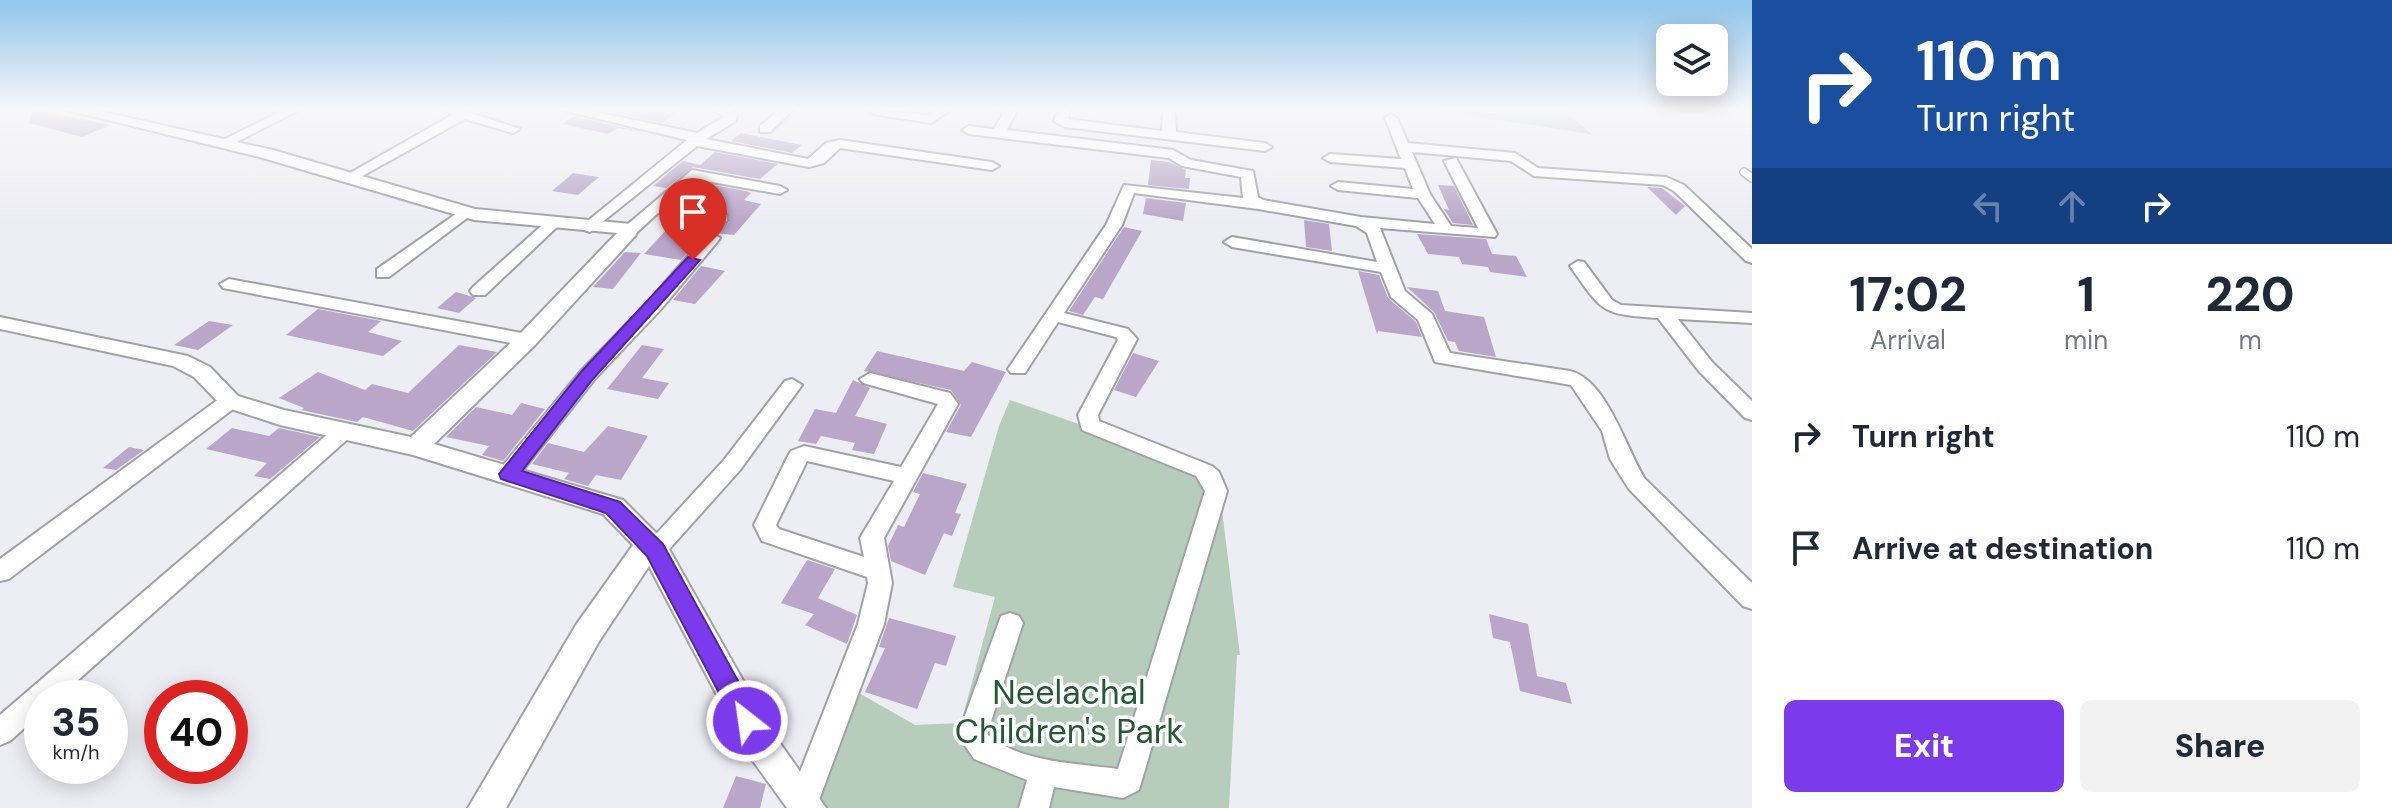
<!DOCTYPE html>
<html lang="en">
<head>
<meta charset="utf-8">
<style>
	:root { --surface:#fff; --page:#f2f2f3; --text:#1f2937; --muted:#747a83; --accent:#7c3aed }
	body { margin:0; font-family:"DM Sans",sans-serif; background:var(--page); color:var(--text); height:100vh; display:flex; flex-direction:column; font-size:30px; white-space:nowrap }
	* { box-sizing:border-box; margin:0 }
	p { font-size:26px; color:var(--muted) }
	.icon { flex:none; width:44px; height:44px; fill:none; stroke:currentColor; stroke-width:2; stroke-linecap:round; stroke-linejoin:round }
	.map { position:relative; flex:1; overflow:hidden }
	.side { display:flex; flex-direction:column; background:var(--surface); width:640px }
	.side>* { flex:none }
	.guide { background:#1a4fa0; color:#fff; overflow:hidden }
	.controls { position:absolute; left:1656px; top:24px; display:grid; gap:16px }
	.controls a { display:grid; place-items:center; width:72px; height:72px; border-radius:12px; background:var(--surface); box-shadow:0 4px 20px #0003; font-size:40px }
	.speed { position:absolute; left:24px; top:680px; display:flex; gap:16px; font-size:40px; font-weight:700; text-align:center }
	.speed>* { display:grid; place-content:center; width:104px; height:104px; border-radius:50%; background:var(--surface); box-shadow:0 4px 20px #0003; line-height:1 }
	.speed small { font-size:20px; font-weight:400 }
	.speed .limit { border:12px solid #d22; background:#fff; color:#111 }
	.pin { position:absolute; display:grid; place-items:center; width:68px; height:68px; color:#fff; margin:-82px -34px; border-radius:50% 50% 50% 0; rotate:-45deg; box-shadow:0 0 8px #0007 }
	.pin .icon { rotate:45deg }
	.me { position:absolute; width:88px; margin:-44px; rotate:330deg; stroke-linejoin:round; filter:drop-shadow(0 0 6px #0008) }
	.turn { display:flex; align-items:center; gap:28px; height:168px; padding:0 32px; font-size:36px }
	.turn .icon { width:104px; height:104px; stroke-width:2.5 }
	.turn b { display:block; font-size:56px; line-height:68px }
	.lanes { display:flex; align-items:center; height:76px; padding:0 32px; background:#0003; justify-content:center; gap:40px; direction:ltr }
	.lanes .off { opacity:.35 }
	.eta { display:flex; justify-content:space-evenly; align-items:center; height:136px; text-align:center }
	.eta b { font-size:48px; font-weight:800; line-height:56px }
	.cta { display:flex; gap:16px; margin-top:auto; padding:16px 32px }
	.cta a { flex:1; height:92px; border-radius:12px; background:var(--accent); color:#fff; font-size:32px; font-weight:800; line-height:92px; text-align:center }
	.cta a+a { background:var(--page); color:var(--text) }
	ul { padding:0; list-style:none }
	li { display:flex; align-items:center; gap:24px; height:112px; padding:0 32px }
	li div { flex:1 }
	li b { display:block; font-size:30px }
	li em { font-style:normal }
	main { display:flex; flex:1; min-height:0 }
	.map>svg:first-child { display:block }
	.green { fill:#b5cdba }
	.building { fill:#b9a6c9 }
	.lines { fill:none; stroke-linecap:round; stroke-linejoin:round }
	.service-casing { stroke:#a1a2a8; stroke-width:10 }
	.minor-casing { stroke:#a1a2a8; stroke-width:4 }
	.tertiary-casing { stroke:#a1a2a8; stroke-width:4 }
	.service { stroke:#fff; stroke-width:7 }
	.minor { fill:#fff; fill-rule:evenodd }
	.tertiary { fill:#fff; fill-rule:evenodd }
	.route { fill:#7c3aed; stroke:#51269a; stroke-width:2 }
	.labels { text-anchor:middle; stroke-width:7; stroke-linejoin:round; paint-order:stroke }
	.near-park-label { font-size:34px; fill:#255934; stroke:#fff }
</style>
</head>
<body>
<main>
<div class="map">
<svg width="1752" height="808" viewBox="0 0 1752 808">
	<rect width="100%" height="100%" fill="#ededf4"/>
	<g class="green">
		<path d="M1434 110H1565L1591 134H1590Z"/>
		<path d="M1010 400 1207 469 1219 486 1240 655H1237L1229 808H815L859 693 915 725 961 723 995 597 953 587 999 426Z"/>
	</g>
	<g class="building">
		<path d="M32 110H36L110 125 82 137 29 123Z"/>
		<path d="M600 110H680L662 123Z"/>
		<path d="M574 116 646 133 618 128 608 134 562 124Z"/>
		<path d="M741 133 802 145 792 153 731 141Z"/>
		<path d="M715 152 778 164 760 179 693 167 666 188 653 186 683 161 700 165Z"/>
		<path d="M1151 160 1169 162 1186 170 1185 178H1190L1189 189 1148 185Z"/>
		<path d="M573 173 599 177 578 195 552 191Z"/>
		<path d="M696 182 746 191 751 193 744 200 761 204 734 235 705 232 681 260 644 254 677 218 729 223 727 212 689 206 701 193 686 191Z"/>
		<path d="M1438 185 1454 186 1473 225 1453 223 1444 209 1449 210Z"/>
		<path d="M1647 187 1662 188 1685 206 1676 215Z"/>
		<path d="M1146 198 1186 203 1183 221 1143 214Z"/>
		<path d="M1304 220 1329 224 1332 251 1306 247Z"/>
		<path d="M1124 227 1142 231 1103 299 1095 297 1083 315 1069 311Z"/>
		<path d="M1417 234 1486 239 1492 254 1516 256 1527 277 1490 272 1488 267 1462 264 1459 257 1428 254Z"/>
		<path d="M625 252 641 253 613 289 593 287Z"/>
		<path d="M701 266 725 271 695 304 673 300Z"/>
		<path d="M1358 271 1379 275 1388 298 1416 322 1422 337 1378 331 1377 334Z"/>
		<path d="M1407 287 1438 291 1445 311 1484 317 1496 357 1459 351 1455 342 1448 341 1434 312Z"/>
		<path d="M456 292 476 298 459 313 437 308Z"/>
		<path d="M318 309 381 321 368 332 402 341 383 356 286 335Z"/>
		<path d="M209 321 233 325 198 350 174 345Z"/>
		<path d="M459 345 497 352 413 431 363 417 357 422 301 410 304 408 279 398 318 372 365 390 372 384 408 393Z"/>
		<path d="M642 345 664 349 642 378 669 383 658 399 607 389Z"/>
		<path d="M877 351 964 371 972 362 1006 372 971 437 946 432 961 405 951 390 864 371Z"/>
		<path d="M1133 353 1159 361 1136 397 1114 390Z"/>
		<path d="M853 380 870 388 855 416 887 424 874 454 852 450 855 443 821 436 816 444 798 441 815 409 836 413Z"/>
		<path d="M521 403 545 409 503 461 482 455 489 446 446 437 476 407 512 415Z"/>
		<path d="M608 426 648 436 621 480 596 475 588 486 564 479 569 473 532 464 548 443 584 452Z"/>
		<path d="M232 428 269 436 279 428 320 437 270 479 254 476 267 463 206 449Z"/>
		<path d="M129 447 144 450 116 470 103 468Z"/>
		<path d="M923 473 967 484 955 513 961 514 952 536 944 533 925 575 891 561 888 546 898 525 904 527 920 494 913 492Z"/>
		<path d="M807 560 835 569 818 598 857 615 847 644 805 625 814 614 781 603Z"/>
		<path d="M1489 614 1528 624 1537 676 1566 683 1572 704 1520 691 1510 642 1493 638Z"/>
		<path d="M889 618 956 636 946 666 935 663 917 709 865 692 885 648 879 647Z"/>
		<path d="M736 776 766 784 760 808H723Z"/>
	</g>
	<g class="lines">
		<defs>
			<path id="service" d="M1744 172 1752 178"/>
			<g id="minor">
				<path d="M283 110H299L227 147 215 144Z"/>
				<path d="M446 110H462L520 129 513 133 465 119 355 180 343 177 452 115Z"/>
				<path d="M562 110H586L697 133 725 116 712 110H731L737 114 736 121 706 139 808 159 826 143 840 140 992 162 999 166 992 170 840 148 824 163 809 167 697 146 590 232 584 230V224L687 140Z"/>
				<path d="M779 110H793L770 132H760V126Z"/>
				<path d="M867 110 929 115 936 110 949 111 931 123 873 114Z"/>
				<path d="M996 110 1016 112 1007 130 1173 150 1191 160 1253 171 1258 197 1263 200 1361 217 1435 224 1418 198 1338 190 1331 186 1338 182 1413 189 1405 168 1330 162 1323 158 1330 154 1401 159 1385 118 1391 114 1397 118 1408 143 1515 153 1538 168 1666 177 1684 185 1752 249V263L1746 261 1674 191 1663 185 1534 176 1511 161 1412 152 1430 194 1451 226 1478 228 1444 161 1456 158 1497 234 1495 237 1380 228 1405 291 1432 314 1450 353 1570 371C1607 380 1626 449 1645 479L1752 583V609L1743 606 1629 489 1610 459 1602 431 1571 385 1435 362 1418 320 1391 297 1381 272 1232 247 1224 242 1232 237 1377 262 1367 233 1356 226 1258 209 1134 193 1122 225 1064 313 1128 329 1137 339 1098 415 1099 421 1212 466 1219 472 1227 491 1139 790 1123 798 1054 787 1049 808H1019L1027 780 974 759 958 735 1001 616 1010 613 1019 616 1023 623 987 734C1020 763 1076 763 1118 769L1205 491 1196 476 1082 430 1078 415 1118 340 1116 337 1058 322 1025 373H1011L1008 369 1106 225 1124 185 1243 198 1241 177 1182 166 1169 158 969 134 962 130 969 126 994 129 1003 114Z"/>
				<path d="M1058 110H1070L1068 119 1162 131 1163 110H1175L1176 132 1265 143 1272 147 1265 151 1065 127 1054 121Z"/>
				<path d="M692 170 780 186 787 190 780 194 695 179 666 205 727 215V221L658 213 634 235H622V229Z"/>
				<path d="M466 207 474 212 471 215 389 277H377V269Z"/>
				<path d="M553 218 558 220V226L485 295H473L470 291 473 287 548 220Z"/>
				<path d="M712 233 720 238 718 241 661 309 594 380 516 479H500L497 474 500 469 580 372 649 301 706 235Z"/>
				<path d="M1578 261 1584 262 1612 300 1621 305 1752 313V323L1678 319 1712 362 1752 401V420L1745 418 1698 370 1658 318C1601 314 1603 313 1570 266Z"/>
				<path d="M229 279 527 334 536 340 527 346 223 288 220 284Z"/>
				<path d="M870 373 950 393 958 404 884 538 892 583 884 624 819 800 815 808H793L789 800 858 624 868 583 867 577 762 541 754 525 788 456 791 451 804 446 901 467 938 404 863 383 860 379ZM807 461 894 481 860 538 864 557 779 529 776 525Z"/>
				<path d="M792 379 802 385 740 470 663 556 655 559 647 556 643 550 647 544 724 460 785 381Z"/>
				<path d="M230 395 237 396 240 401 237 406 9 579 0 581V559L223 396Z"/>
				<path d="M344 424 354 431 351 436 58 698H42V712L10 741 0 745V715L337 426Z"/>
			</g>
			<path id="tertiary" d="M67 110H95L273 150 475 209 631 224 637 232 635 236 535 345 434 444 623 500 665 542 772 732 826 808H787L748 754 649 566 598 643 506 808H468L576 625 633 545 603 514 413 455 280 425 222 406 194 377 173 366 0 329V317L188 356 210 367 238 396 284 410 411 437 519 335 617 233 474 220 263 158Z"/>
		</defs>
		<use href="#service" class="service-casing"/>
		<use href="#minor" class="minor-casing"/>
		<use href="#tertiary" class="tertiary-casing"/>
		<use href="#service" class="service"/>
		<use href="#minor" class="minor"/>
		<use href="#tertiary" class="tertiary"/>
	</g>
	<linearGradient id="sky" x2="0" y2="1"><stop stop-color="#91c5ea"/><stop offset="0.49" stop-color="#f7f7fa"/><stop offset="1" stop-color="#f7f7fa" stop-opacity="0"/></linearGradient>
	<rect width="1752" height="223" fill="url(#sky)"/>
	<path class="route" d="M688 257 700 260 593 379 522 471 620 502 663 544 760 721 756 729 747 732 738 729 647 556 606 513 501 479 499 474 581 372Z"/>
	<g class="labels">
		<g class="near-park-label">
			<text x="1069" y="704">Neelachal<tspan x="1069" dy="39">Children's Park</tspan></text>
		</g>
	</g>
</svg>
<div class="controls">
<a><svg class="icon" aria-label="layers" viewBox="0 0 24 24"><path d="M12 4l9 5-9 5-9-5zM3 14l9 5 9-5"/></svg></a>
</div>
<div class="speed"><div>35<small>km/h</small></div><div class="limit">40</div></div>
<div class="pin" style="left:693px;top:260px;background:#d93025"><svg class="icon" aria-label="arrive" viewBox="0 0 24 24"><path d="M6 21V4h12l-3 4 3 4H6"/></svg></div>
<svg class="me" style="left:747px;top:721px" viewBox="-20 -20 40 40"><circle r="17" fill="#7c3aed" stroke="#fff" stroke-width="3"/><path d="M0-11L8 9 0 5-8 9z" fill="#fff"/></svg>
</div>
<section class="side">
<div class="guide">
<div class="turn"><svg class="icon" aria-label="right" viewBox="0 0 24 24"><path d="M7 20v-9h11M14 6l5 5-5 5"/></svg><div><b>110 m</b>Turn right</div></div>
<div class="lanes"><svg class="icon off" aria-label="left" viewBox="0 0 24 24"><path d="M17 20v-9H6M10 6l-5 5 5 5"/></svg><svg class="icon off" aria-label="ahead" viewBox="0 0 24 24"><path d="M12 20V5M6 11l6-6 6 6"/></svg><svg class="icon" aria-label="right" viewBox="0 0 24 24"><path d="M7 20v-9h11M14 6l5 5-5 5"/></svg></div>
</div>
<div class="eta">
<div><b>17:02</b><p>Arrival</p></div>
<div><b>1</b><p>min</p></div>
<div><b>220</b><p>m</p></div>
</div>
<ul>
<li><svg class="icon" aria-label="right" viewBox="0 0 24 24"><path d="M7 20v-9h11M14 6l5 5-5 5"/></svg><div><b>Turn right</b></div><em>110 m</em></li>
<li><svg class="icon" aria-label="arrive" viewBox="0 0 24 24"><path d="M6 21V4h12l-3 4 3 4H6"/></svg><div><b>Arrive at destination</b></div><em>110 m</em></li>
</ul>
<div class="cta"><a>Exit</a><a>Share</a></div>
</section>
</main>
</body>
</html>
